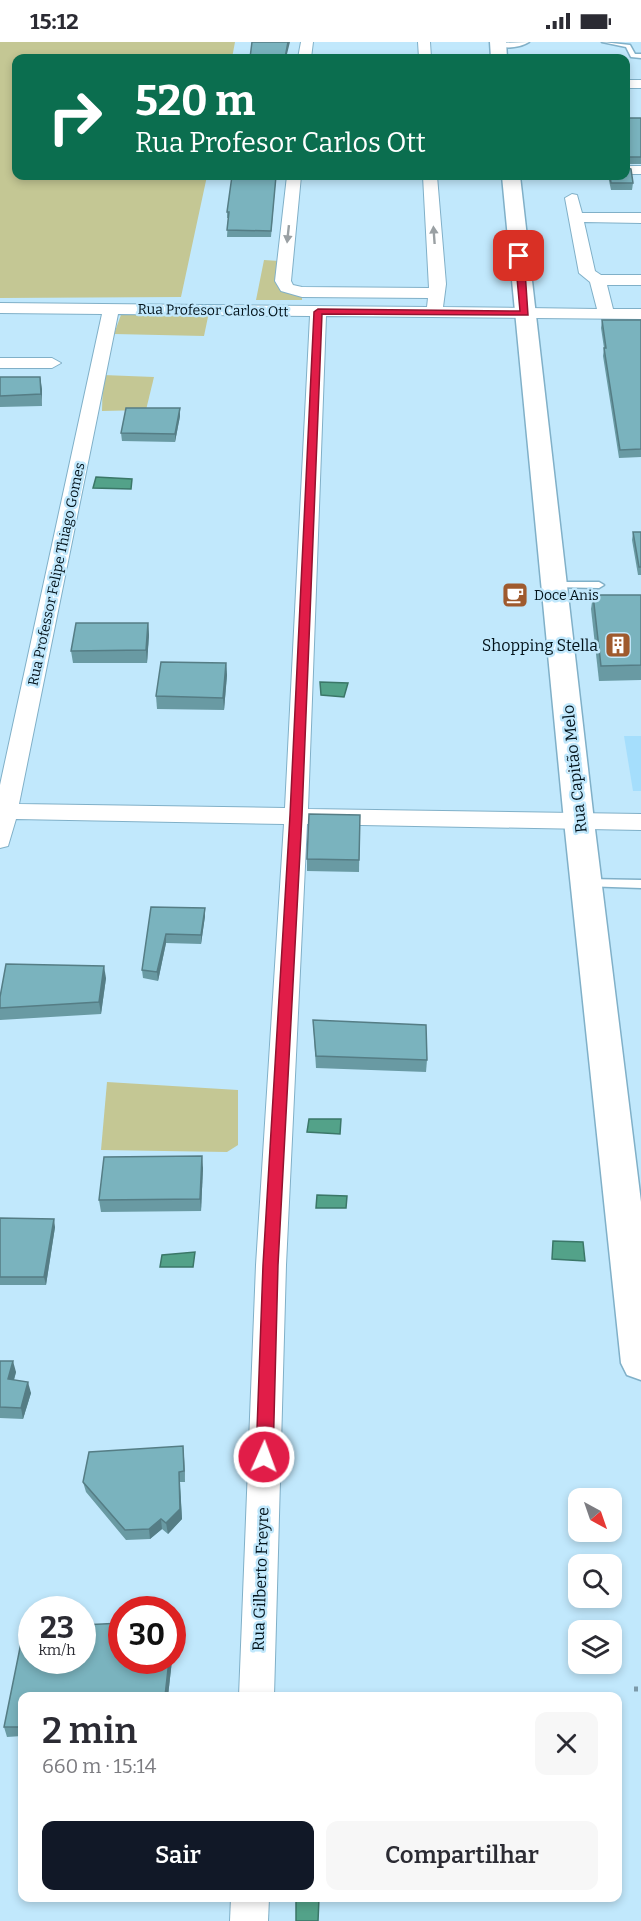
<!DOCTYPE html>
<html lang="pt">
<head>
<meta charset="utf-8">
<style>
	:root { --surface:#fff; --page:#f7f7f7; --text:#2b2b33; --muted:#7c7c81; --accent:#111827 }
	body { margin:0; font-family:Bitter,serif; background:var(--page); color:var(--text); height:100vh; display:flex; flex-direction:column; font-size:22px; white-space:nowrap }
	* { box-sizing:border-box; margin:0 }
	p { font-size:20px; color:var(--muted) }
	.icon { flex:none; width:33px; height:33px; fill:none; stroke:currentColor; stroke-width:2; stroke-linecap:round; stroke-linejoin:round }
	.map { position:relative; flex:1; overflow:hidden }
	.side { position:absolute; left:18px; top:1650px; width:604px; height:210px; display:flex; flex-direction:column; background:var(--surface); border-radius:12px; box-shadow:0 3px 9px #0003 }
	.side>* { flex:none }
	.hud { position:absolute; left:12px; top:12px; width:618px; height:126px; border-radius:12px; box-shadow:0 3px 9px #0003; background:#0b6e4f; color:#fff; overflow:hidden }
	.needle { width:39px; rotate:140deg }
	.fabs { position:absolute; left:568px; top:1446px; display:grid; gap:12px }
	.fabs a { display:grid; place-items:center; width:54px; height:54px; border-radius:12px; background:var(--surface); box-shadow:0 3px 9px #0003; font-size:30px }
	.speed { position:absolute; left:18px; top:1554px; display:flex; gap:12px; font-size:30px; font-weight:700; text-align:center }
	.speed>* { display:grid; place-content:center; width:78px; height:78px; border-radius:50%; background:var(--surface); box-shadow:0 3px 9px #0003; line-height:1 }
	.speed small { font-size:15px; font-weight:400 }
	.speed .limit { border:9px solid #d22; background:#fff; color:#111 }
	.pin { position:absolute; display:grid; place-items:center; width:51px; height:51px; color:#fff; margin:-26px; border-radius:12px; box-shadow:0 3px 9px #0006 }
	.me { position:absolute; width:66px; margin:-33px; rotate:2deg; stroke-linejoin:round; filter:drop-shadow(0 0 4px #0008) }
	.turn { display:flex; align-items:center; gap:21px; height:126px; padding:0 24px; font-size:27px }
	.turn .icon { width:78px; height:78px; stroke-width:2.5 }
	.turn b { display:block; font-size:42px; line-height:51px }
	.round { display:grid; place-items:center; flex:none; width:63px; height:63px; border-radius:12px; background:var(--page) }
	.summary { display:flex; align-items:center; justify-content:space-between; height:102px; padding:0 24px }
	h1 { font-size:36px; font-weight:600; line-height:45px }
	.primary-button { display:flex; gap:12px; margin-top:auto; padding:12px 24px }
	.primary-button a { flex:1; height:69px; border-radius:12px; background:var(--accent); color:#fff; font-size:24px; font-weight:600; line-height:69px; text-align:center }
	.primary-button a+a { background:var(--page); color:var(--text) }
	.status { display:flex; justify-content:space-between; align-items:center; height:42px; padding:0 30px; background:var(--surface); direction:ltr }
	.status svg { height:16px; fill:currentColor }
	.map>svg:first-child { display:block }
	.built { fill:#a5defc }
	.green { fill:#c4c794 }
	.water { fill:#53a289; stroke:#3b7768; stroke-width:1.5 }
	.lines { fill:none; stroke-linecap:round; stroke-linejoin:round }
	.lane-casing { stroke:#80b0c8; stroke-width:3 }
	.street-casing { stroke:#80b0c8; stroke-width:2 }
	.secondary-casing { stroke:#80b0c8; stroke-width:3 }
	.path { stroke:#7c9aaa; stroke-width:5; stroke-dasharray:4 4; stroke-linecap:butt }
	.lane { fill:#fff; fill-rule:evenodd }
	.street { fill:#fff; fill-rule:evenodd }
	.secondary { fill:#fff; fill-rule:evenodd }
	.wall { fill:#699aa3 }
	.shaded-wall { fill:#557d85 }
	.building { fill:#7ab3be; stroke:#557d85; stroke-width:1.5 }
	.oneway { fill:#9aa0a3 }
	.route { fill:#e11d48; stroke:#92132f; stroke-width:1.5 }
	.labels { text-anchor:middle; stroke-width:5; stroke-linejoin:round; paint-order:stroke }
	.far-street-label { font-size:14px; fill:#02121a; stroke:#c1e8fc }
	.far-poi-label { font-size:14px; fill:#02121a; stroke:#c1e8fc; text-anchor:start }
	.poi-label { font-size:16px; fill:#02121a; stroke:#c1e8fc; text-anchor:end }
	.street-label { font-size:16px; fill:#02121a; stroke:#c1e8fc }
</style>
</head>
<body>
<div class="status"><b>15:12</b><svg viewBox="0 0 49 12"><path d="M0 12V9h3v3zM5 12V6h3v6zM10 12V3h3v9zM15 12V0h3v12zM26 1h20v11H26zM47 4h2v5h-2z"/></svg></div>
<div class="map">
<svg width="641" height="1879" viewBox="0 0 641 1879">
	<rect width="100%" height="100%" fill="#c1e8fc"/>
	<path class="built" d="M624 694H641V749H633Z"/>
	<g class="green">
		<path d="M0 0H235L232 16H16V134H207L181 255 0 256Z"/>
		<path d="M264 218 279 219 280 247 302 252V258H256Z"/>
		<path d="M122 270H209L204 294 114 292Z"/>
		<path d="M103 333 154 335 146 368 102 369Z"/>
		<path d="M107 1040 238 1048V1103L227 1110 101 1108Z"/>
	</g>
	<g class="water">
		<path d="M96 435 132 437 131 447 93 446Z"/>
		<path d="M320 640 348 641 344 655 321 653Z"/>
		<path d="M309 1077H341L340 1092 307 1090Z"/>
		<path d="M317 1153 347 1154 346 1166H316Z"/>
		<path d="M553 1199 583 1200 585 1219 552 1217Z"/>
		<path d="M195 1210 193 1225H160L162 1213Z"/>
		<path d="M296 1856H319L318 1879H296Z"/>
	</g>
	<g class="lines">
		<defs>
			<g id="lane">
				<path d="M529 0C520 6 505 7 495 3L498 1Z"/>
				<path d="M602 0 630 3 635 12H641V16L631 15 626 5Z"/>
				<path d="M554 540H599L604 543 599 546 551 545 549 543Z"/>
				<path d="M587 837 641 838V846L583 844 581 841 583 838Z"/>
			</g>
			<g id="street">
				<path d="M301 0H313L311 16H298Z"/>
				<path d="M418 0H430L431 16H419Z"/>
				<rect x="626" y="38" width="15" height="8"/>
				<rect x="626" y="124" width="15" height="8"/>
				<path d="M287 134H301L291 239 293 243 302 245 429 246 423 134H437L446 242 443 265 597 267 590 240 579 231 565 156 572 152 577 153 582 171H641V181L584 180 595 229 601 233H641V243H607L613 267H641V277L326 274 308 767 641 772V788L307 782 286 1223 274 1654H239L256 1223 284 782 16 777 8 804 0 806V743L102 272 0 271V261L427 265 428 256 302 255 281 249 275 239ZM118 272 310 274 285 766 19 762Z"/>
				<path d="M0 316H52L61 321 52 326H0Z"/>
				<path d="M231 1856H269L268 1879H230Z"/>
			</g>
			<g id="secondary">
				<path d="M490 0H506L507 16H491Z"/>
				<path d="M502 134H520L594 779 641 1160V1338L627 1333 621 1321 564 779Z"/>
			</g>
		</defs>
		<use href="#lane" class="lane-casing"/>
		<use href="#street" class="street-casing"/>
		<use href="#secondary" class="secondary-casing"/>
		<path class="path" d="M634 1647H641"/>
		<use href="#lane" class="lane"/>
		<use href="#street" class="street"/>
		<use href="#secondary" class="secondary"/>
	</g>
	<g class="wall">
		<path d="M627 76H641V122H626Z"/>
		<path d="M232 134H276L271 195H227L228 176H227V170Z"/>
		<path d="M608 134H626L633 141 632 148H611Z"/>
		<path d="M602 278H641V415L619 416 603 314 604 306 601 286Z"/>
		<path d="M0 335H40L42 364 0 365Z"/>
		<path d="M180 366V374L175 400 122 399 121 391Z"/>
		<path d="M633 490H641V533H638L632 498Z"/>
		<path d="M593 553H641V638L599 639 591 567Z"/>
		<path d="M148 581 149 593 147 621H73L71 609Z"/>
		<path d="M226 621 227 633 224 668 157 667 156 654Z"/>
		<path d="M360 773 359 830 307 829V817Z"/>
		<path d="M151 865 205 866V874L201 902 166 901 158 939 143 936 142 928Z"/>
		<path d="M106 936 101 972 0 978V955Z"/>
		<path d="M313 978 427 1018 426 1030 316 1026Z"/>
		<path d="M203 1126 201 1169 101 1170 99 1158Z"/>
		<path d="M0 1176 55 1185 46 1243H0Z"/>
		<path d="M0 1319 16 1330 14 1338 31 1351 23 1377 0 1376Z"/>
		<path d="M184 1415 185 1440H180L182 1477 168 1492 162 1487 150 1497 126 1498 86 1450 83 1440Z"/>
		<path d="M122 1581V1618H172L168 1654H22V1694L7 1695 4 1685 24 1586 32 1585V1618H82V1583Z"/>
	</g>
	<g class="shaded-wall">
		<path d="M288 0H290L286 16H285Z"/>
		<path d="M40 335 42 347V364L41 352Z"/>
		<path d="M180 366V374L175 400V392Z"/>
		<path d="M148 581 149 593 147 621 146 608Z"/>
		<path d="M226 621 227 633 224 668 223 656Z"/>
		<path d="M205 866V874L201 902V893Z"/>
		<path d="M166 892V901L158 939 157 930Z"/>
		<path d="M104 924 106 936 101 972 99 960Z"/>
		<path d="M202 1114 203 1126 201 1169 200 1157Z"/>
		<path d="M54 1177 55 1185 46 1243 44 1235Z"/>
		<path d="M13 1319 16 1330 11 1348 8 1337Z"/>
		<path d="M28 1340 31 1351 23 1377 21 1366Z"/>
		<path d="M183 1404 184 1415 185 1440 184 1429Z"/>
		<path d="M179 1430 182 1477 168 1492 166 1481Z"/>
		<path d="M161 1477 162 1487 150 1497 149 1487Z"/>
		<path d="M173 1578 175 1588 172 1610V1586Z"/>
		<path d="M169 1618H172L168 1654H165Z"/>
	</g>
	<g class="building">
		<path d="M252 0H288L285 16H250Z"/>
		<path d="M626 73 627 76H641V115H627L626 121Z"/>
		<path d="M626 125 631 127 633 141H611L610 134H626Z"/>
		<path d="M232 134H276L271 189 227 188 229 170H227Z"/>
		<path d="M602 278H641V407L620 408 604 306H606Z"/>
		<path d="M0 335H40L41 352 0 354Z"/>
		<path d="M126 366H180L175 392 121 391Z"/>
		<path d="M633 490H641V525H639Z"/>
		<path d="M593 553H641V623L601 624Z"/>
		<path d="M76 581H148L146 608 71 609Z"/>
		<path d="M161 620 226 621 223 656 156 654Z"/>
		<path d="M309 772 360 773 359 818 307 817Z"/>
		<path d="M151 865 205 866 201 893 166 892 157 930 142 928Z"/>
		<path d="M6 922 104 924 99 960 0 966V955Z"/>
		<path d="M313 978 426 983 427 1018 316 1014Z"/>
		<path d="M202 1114 200 1157 99 1158 104 1115Z"/>
		<path d="M0 1176 54 1177 44 1235H0Z"/>
		<path d="M0 1319H13L8 1337 28 1340 21 1366 0 1365Z"/>
		<path d="M183 1404 184 1429 179 1430 180 1467 166 1481 161 1477 149 1487 125 1488 83 1440 89 1410Z"/>
		<path d="M122 1581V1618H169L165 1654H22V1685H4L24 1586 32 1585V1618H82V1583Z"/>
	</g>
	<defs><path id="oneway-solid" d="M-6-.8H1V-3.2L6.5 0L1 3.2V.8H-6Z" transform="scale(1.5)"/></defs>
	<g class="oneway">
		<use href="#oneway-solid" transform="translate(288 192) rotate(96)"/>
		<use href="#oneway-solid" transform="translate(434 193) rotate(-94)"/>
	</g>
	<path class="route" d="M519 212 524 214 528 273 322 272 302 773 278 1223 273 1415 270 1420 264 1423 258 1420 256 1415 263 1223 290 773 314 270 318 267 520 269 515 214Z"/>
	<defs>
		<symbol id="cafe-square" viewBox="-11 -11 22 22"><rect x="-9" y="-9" width="18" height="18" rx="4" fill="#9f5a2e" stroke="#c1e8fc"/><path d="M-5.5-4.5H6V0H3Q3 3.5 0 3.5H-2.5Q-5.5 3.5-5.5 0ZM3-3.2v2h1.7v-2ZM-6 4.5H4V6H-6Z" fill="#fff"/></symbol>
		<symbol id="building-square" viewBox="-11 -11 22 22"><rect x="-9" y="-9" width="18" height="18" rx="4" fill="#9f5a2e" stroke="#c1e8fc"/><path d="M-4-6H4V6H1V3H-1V6H-4ZM-2.5-4.3h1.7v1.8h-1.7ZM.8-4.3h1.7v1.8H.8ZM-2.5-1h1.7V.8h-1.7ZM.8-1h1.7V.8H.8Z" fill="#fff"/></symbol>
	</defs>
	<g fill-rule="evenodd">
		<use href="#cafe-square" x="500" y="538" width="30" height="30"/>
		<use href="#building-square" x="603" y="588" width="30" height="30"/>
	</g>
	<g class="labels">
		<g class="far-street-label">
			<text transform="translate(213 268) rotate(1)" y="5">Rua Profesor Carlos Ott</text>
			<text transform="translate(56 532) rotate(-78)" y="5">Rua Professor Felipe Thiago Gomes</text>
		</g>
		<g class="far-poi-label">
			<text x="534" y="558">Doce Anis</text>
		</g>
		<g class="poi-label">
			<text x="598" y="609">Shopping Stella</text>
		</g>
		<g class="street-label">
			<text transform="translate(574 727) rotate(-96)" y="6">Rua Capitão Melo</text>
			<text transform="translate(260 1537) rotate(-88)" y="6">Rua Gilberto Freyre</text>
		</g>
	</g>
</svg>
<div class="fabs">
<a><svg class="needle" viewBox="-14 -14 28 28"><path d="M0-13l5 13h-10z" fill="#e53935"/><path d="M0 13l5-13h-10z" fill="#7c7c81"/></svg></a>
<a><svg class="icon" aria-label="search" viewBox="0 0 24 24"><circle cx="10" cy="10" r="6"/><path d="M15 15l6 6"/></svg></a>
<a><svg class="icon" aria-label="layers" viewBox="0 0 24 24"><path d="M12 4l9 5-9 5-9-5zM3 14l9 5 9-5"/></svg></a>
</div>
<div class="speed"><div>23<small>km/h</small></div><div class="limit">30</div></div>
<div class="pin" style="left:519px;top:214px;background:#d93025"><svg class="icon" aria-label="arrive" viewBox="0 0 24 24"><path d="M6 21V4h12l-3 4 3 4H6"/></svg></div>
<svg class="me" style="left:264px;top:1415px" viewBox="-20 -20 40 40"><circle r="17" fill="#e11d48" stroke="#fff" stroke-width="3"/><path d="M0-11L8 9 0 5-8 9z" fill="#fff"/></svg>
<div class="hud">
<div class="turn"><svg class="icon" aria-label="right" viewBox="0 0 24 24"><path d="M7 20v-9h11M14 6l5 5-5 5"/></svg><div><b>520 m</b>Rua Profesor Carlos Ott</div></div>
</div>
<section class="side">
<div class="summary"><div><h1>2 min</h1><p>660 m · 15:14</p></div><a class="round"><svg class="icon" aria-label="close" viewBox="0 0 24 24"><path d="M6 6l12 12M18 6L6 18"/></svg></a></div>
<div class="primary-button"><a>Sair</a><a>Compartilhar</a></div>
</section>
</div>
</body>
</html>
